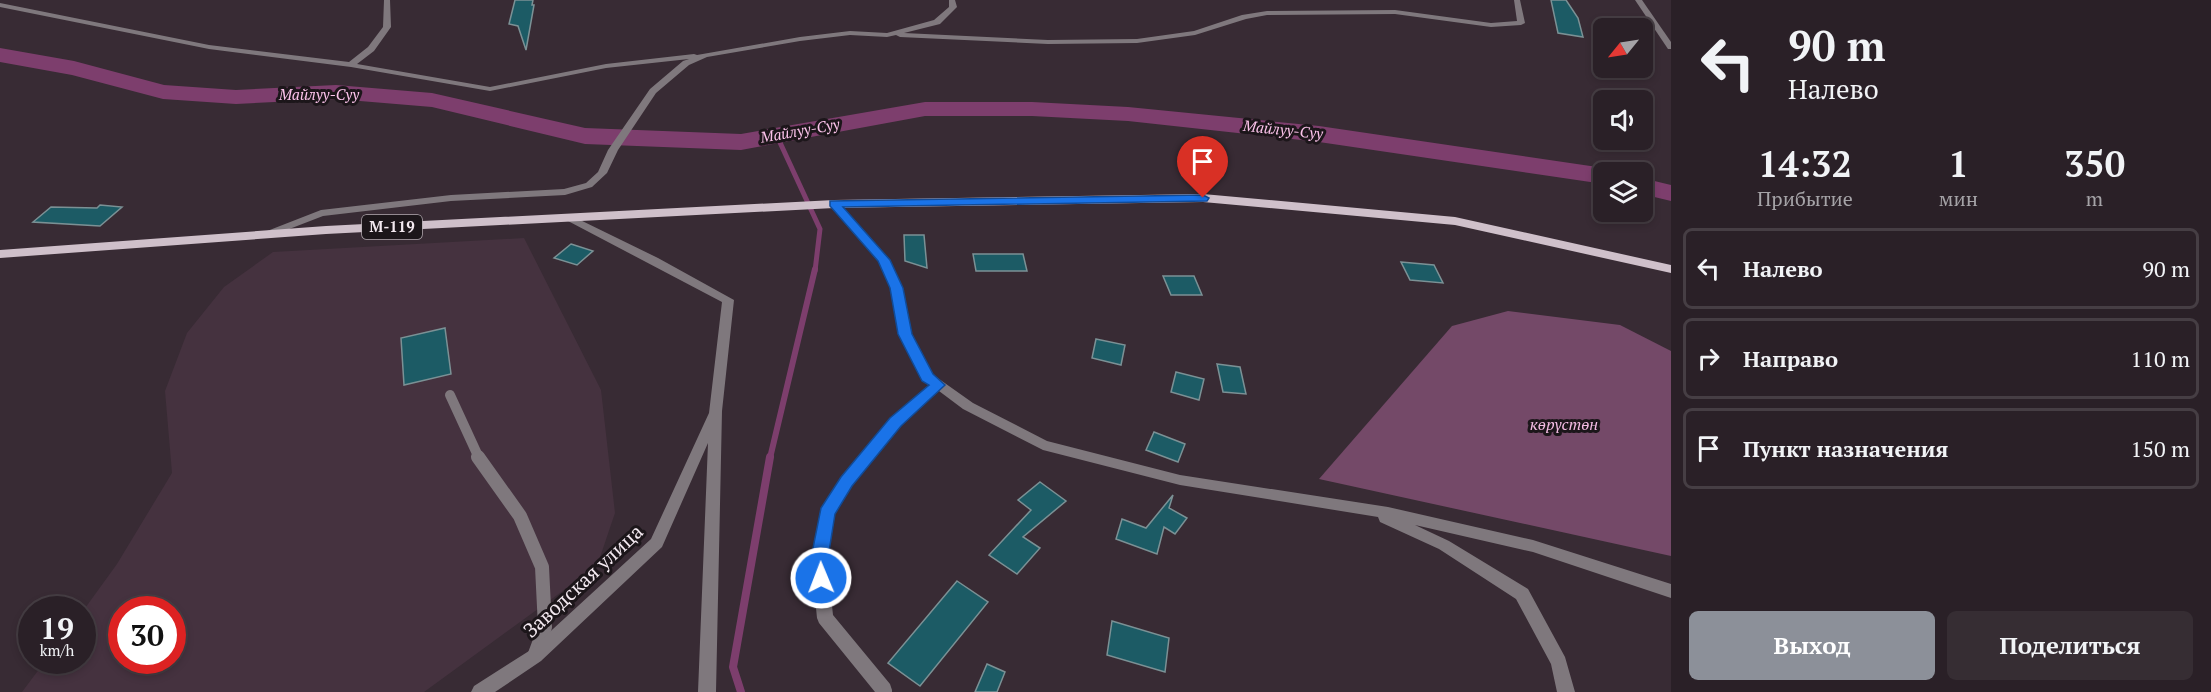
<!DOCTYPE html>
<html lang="ru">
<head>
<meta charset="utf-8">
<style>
	:root { --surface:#2a2027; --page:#362d33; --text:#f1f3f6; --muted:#a5a3a7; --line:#463e44; --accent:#8c9099 }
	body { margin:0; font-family:"PT Serif",serif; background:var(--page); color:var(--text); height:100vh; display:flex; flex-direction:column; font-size:22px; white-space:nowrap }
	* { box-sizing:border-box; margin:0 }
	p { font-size:20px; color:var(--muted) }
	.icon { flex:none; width:33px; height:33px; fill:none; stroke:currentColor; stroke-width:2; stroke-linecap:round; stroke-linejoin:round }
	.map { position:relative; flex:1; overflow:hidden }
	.sheet { display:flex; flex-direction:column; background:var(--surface); width:540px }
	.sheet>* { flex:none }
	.banner { background:#2a2027; color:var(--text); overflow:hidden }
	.needle { width:39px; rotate:240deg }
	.controls { position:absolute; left:1593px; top:18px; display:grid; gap:12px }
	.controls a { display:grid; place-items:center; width:60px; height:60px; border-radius:9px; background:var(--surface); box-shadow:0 3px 9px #0003,0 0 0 2px var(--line); font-size:30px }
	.speed { position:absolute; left:18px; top:596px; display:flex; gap:12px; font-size:30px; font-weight:700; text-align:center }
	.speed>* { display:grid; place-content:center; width:78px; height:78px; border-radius:50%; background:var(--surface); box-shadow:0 3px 9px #0003,0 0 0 2px var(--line); line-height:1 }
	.speed small { font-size:15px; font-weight:400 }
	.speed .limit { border:9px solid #d22; background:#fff; color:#111 }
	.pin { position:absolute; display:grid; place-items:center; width:51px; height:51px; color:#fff; margin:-62px -26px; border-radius:50% 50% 50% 0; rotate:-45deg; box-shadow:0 0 6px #0007 }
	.pin .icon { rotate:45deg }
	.me { position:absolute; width:66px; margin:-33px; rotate:359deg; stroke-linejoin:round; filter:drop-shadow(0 0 4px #0008) }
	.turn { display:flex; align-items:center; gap:21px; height:126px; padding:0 18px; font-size:27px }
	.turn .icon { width:78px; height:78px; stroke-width:2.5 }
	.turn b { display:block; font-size:42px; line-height:51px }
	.eta { display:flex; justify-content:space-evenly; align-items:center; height:102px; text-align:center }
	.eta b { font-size:36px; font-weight:800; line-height:42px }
	.action { display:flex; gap:12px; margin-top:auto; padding:12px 18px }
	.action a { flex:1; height:69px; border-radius:9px; background:var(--accent); color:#fff; font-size:24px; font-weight:800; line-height:69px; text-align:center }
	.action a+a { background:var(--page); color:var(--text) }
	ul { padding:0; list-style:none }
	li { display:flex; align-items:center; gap:18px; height:81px; margin:0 12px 9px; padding:0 6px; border:3px solid var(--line); border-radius:9px }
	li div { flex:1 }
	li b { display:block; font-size:22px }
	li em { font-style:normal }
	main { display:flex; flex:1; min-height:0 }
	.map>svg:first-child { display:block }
	.built { fill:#45323f; fill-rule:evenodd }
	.green { fill:#744968 }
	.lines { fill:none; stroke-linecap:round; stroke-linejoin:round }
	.stream-far2 { stroke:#7d3e6d; stroke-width:5 }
	.stream-far1 { stroke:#7d3e6d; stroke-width:6 }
	.stream { stroke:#7d3e6d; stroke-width:8 }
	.river { fill:#7d3e6d; fill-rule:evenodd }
	.building { fill:#1c5b65; stroke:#7b9195; stroke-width:1.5 }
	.lane-far1 { stroke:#7f787d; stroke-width:10 }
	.lane { stroke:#7f787d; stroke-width:14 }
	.street { fill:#7f787d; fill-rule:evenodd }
	.primary { fill:#cfc0ca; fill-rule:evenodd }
	.route { fill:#1a73e8; stroke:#114b97; stroke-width:1.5 }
	.labels { text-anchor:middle; stroke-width:6; stroke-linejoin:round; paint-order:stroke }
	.far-water-label { font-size:15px; font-style:italic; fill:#fcc3eb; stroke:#1c161a }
	.shield { fill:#1c161a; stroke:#b2aab0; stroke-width:1.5 }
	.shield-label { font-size:15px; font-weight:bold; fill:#f3e9f0 }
	.park-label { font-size:16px; font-style:italic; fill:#f4bce4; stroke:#1c161a }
	.near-street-label { font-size:20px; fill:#f3e9f0; stroke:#1c161a }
</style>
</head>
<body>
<main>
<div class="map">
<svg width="1671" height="692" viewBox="0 0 1671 692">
	<rect width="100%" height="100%" fill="#382b34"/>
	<path class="built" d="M524 238 601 390 615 513 597 566 424 692H22L46 660H82L83 611 117 564 172 473 165 391 187 333 224 287 273 252ZM122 609H172V660H122Z"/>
	<path class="green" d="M1508 311 1620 325 1671 351V556L1319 479 1452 326Z"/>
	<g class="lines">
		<path class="stream-far2" d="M777 136 820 229 815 271"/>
		<path class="stream-far1" d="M770 458 815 269"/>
		<path class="stream" d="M741 692 733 667 770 457"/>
		<g class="river">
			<path d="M0 48 74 61 164 85 236 90 336 85 432 93 585 128 741 134 925 102H1032L1128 107 1319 126 1604 168 1615 172H1604V184L1319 142 1128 121 1032 116H925L741 150 585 144 432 107 336 99 236 104 163 99 72 75 0 62Z"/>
			<path d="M1642 178 1671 185V201L1642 194Z"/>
		</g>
	</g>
	<g class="building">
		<path d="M515 0H533L532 5H534L526 50 518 26 509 24Z"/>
		<path d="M1551 0H1566L1578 18 1583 37 1558 33Z"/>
		<path d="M100 205 122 207 100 226 33 222 51 207 97 208Z"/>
		<path d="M904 235H924L927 268 905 261Z"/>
		<path d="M571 244 593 251 577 265 554 258Z"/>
		<path d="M973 254H1023L1027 271H976Z"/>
		<path d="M1401 262 1434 265 1443 283 1410 280Z"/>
		<path d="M1163 276H1194L1202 295H1171Z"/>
		<path d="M445 328 451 374 404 385 401 338Z"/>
		<path d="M1096 339 1125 345 1121 365 1092 358Z"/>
		<path d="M1217 364 1240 367 1246 394 1223 392Z"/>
		<path d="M1176 372 1204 379 1199 400 1171 392Z"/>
		<path d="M1154 432 1185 444 1178 462 1146 450Z"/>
		<path d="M1040 482 1066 501 1023 537 1040 548 1017 574 989 555 1031 510 1018 500Z"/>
		<path d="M1173 495 1169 508 1187 518 1175 534 1164 527 1157 554 1116 539 1122 519 1146 528Z"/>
		<path d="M957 581 988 602 920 686 888 663Z"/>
		<path d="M1112 621 1169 638 1165 672 1107 655Z"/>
		<path d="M987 664 1005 672 997 692H975Z"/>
	</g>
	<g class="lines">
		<path class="lane-far1" d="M450 395 479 458"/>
		<path class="lane" d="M478 457 520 516 542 567 545 627 535 654"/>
		<g class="street">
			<path d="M384 0H390L391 27 374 51 357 64 490 87 606 64 694 54 697 55 800 37 850 31 887 33 934 20 949 7V0H955L957 7 940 24 904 33 1048 40 1137 39 1194 31 1242 15 1267 11 1395 10 1491 23 1517 21 1514 0H1520L1525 23 1521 25 1491 27 1395 14 1267 15 1246 19 1195 35 1137 43 1048 44 900 37 896 35 887 37 850 35 800 41 707 57 689 65 656 93 618 150 607 173 592 187 565 195 451 201 323 216 266 238 262 237 261 235 262 233 321 210 451 195 564 189 586 183 598 172 608 150 650 89 683 61 689 59 606 68 490 91 351 67 209 49 0 7V3L209 45 349 62 368 47 383 27Z"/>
			<path d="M1635 0H1642L1671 42V49H1668Z"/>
			<path d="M834 201 838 202 889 260 903 288 911 334 932 374 973 403 1047 441 1180 475 1388 507 1533 540 1671 584V598L1533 552 1415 525 1449 541 1528 589 1565 657 1575 692H1557L1551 664 1516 599 1439 549 1380 522 1378 517 1180 485 1043 450 963 409 939 391 900 425 851 485 834 514 827 558 833 615 890 684 892 690V692H875L819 623 817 618 811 558 820 513 841 477 890 419 930 385 923 380 899 334 891 288 879 261 830 206 829 204Z"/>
			<path d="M572 216 658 258 734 300 722 411 716 692H698L708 443 662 547 541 661 495 692H471L474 686 529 651 651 539 709 413 722 302 568 221V217Z"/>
		</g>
		<path class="primary" d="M1203 194 1455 217 1671 265V273L1455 225 1203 202 834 208 326 234 0 258V250L326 226 834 200Z"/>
	</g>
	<path class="route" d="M1203 195 1209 198 1207 201 843 207 890 260 903 288 912 334 933 374 945 385 901 426 852 486 835 514 828 558 830 578 827 583 821 585 815 583 811 558 821 508 841 477 890 418 929 385 922 381 898 334 890 288 878 261 830 206V201Z"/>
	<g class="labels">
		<g class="far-water-label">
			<text x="319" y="100">Майлуу-Суу</text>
			<text transform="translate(1283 130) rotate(6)" y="5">Майлуу-Суу</text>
			<text transform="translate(800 131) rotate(-10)" y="5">Майлуу-Суу</text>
		</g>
		<rect class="shield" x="362" y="215" width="60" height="24" rx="4.5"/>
		<g class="shield-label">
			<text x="392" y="232">М-119</text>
		</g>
		<g class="park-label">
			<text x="1564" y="430">көрүстөн</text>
		</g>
		<g class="near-street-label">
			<text transform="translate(583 581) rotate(-43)" y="7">Заводская улица</text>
		</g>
	</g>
</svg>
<div class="controls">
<a><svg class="needle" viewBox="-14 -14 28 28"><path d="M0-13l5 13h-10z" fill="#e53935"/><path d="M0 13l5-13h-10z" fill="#a5a3a7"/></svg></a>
<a><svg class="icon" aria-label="sound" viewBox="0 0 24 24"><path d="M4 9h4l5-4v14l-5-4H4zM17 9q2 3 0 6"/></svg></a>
<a><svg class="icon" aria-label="layers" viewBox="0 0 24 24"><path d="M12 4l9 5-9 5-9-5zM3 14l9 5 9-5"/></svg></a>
</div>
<div class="speed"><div>19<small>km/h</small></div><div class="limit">30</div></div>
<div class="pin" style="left:1203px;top:198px;background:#d93025"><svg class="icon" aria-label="arrive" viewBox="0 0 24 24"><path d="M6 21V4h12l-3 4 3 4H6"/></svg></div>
<svg class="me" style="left:821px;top:578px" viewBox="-20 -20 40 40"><circle r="17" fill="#1a73e8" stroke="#fff" stroke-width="3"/><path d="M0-11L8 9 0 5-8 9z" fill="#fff"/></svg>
</div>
<section class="sheet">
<div class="banner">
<div class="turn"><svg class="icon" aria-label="left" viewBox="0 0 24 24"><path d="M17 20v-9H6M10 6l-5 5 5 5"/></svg><div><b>90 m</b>Налево</div></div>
</div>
<div class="eta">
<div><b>14:32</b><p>Прибытие</p></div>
<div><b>1</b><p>мин</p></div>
<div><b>350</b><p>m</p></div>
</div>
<ul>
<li><svg class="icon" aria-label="left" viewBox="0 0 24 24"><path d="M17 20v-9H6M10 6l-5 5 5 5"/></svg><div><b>Налево</b></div><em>90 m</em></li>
<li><svg class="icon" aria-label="right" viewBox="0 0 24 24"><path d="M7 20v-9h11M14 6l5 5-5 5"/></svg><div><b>Направо</b></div><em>110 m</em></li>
<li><svg class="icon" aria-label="arrive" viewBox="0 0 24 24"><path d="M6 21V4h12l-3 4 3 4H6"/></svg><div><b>Пункт назначения</b></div><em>150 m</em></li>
</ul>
<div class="action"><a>Выход</a><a>Поделиться</a></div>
</section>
</main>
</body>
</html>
